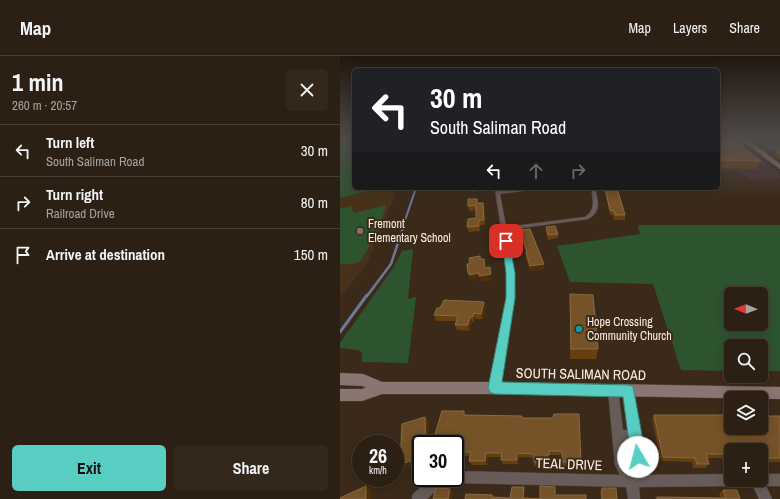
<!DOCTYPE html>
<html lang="en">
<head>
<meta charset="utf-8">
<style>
	:root { --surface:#2c2014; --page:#34281d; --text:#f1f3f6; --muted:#a6a3a0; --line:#483e34; --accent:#57cec1 }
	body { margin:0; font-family:"Archivo Narrow",sans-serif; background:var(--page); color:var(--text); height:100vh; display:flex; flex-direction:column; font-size:15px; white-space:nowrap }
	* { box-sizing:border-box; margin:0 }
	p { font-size:13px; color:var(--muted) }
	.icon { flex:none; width:22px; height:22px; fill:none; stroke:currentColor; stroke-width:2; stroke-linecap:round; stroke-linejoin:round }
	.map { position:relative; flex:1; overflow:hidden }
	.side { display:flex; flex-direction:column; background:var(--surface); width:340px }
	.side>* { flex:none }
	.hud { position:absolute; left:12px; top:12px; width:368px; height:122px; border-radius:6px; box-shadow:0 2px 10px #0003,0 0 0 1px var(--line); background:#202124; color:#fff; overflow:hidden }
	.needle { width:26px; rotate:271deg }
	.tools { position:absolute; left:384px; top:231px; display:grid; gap:8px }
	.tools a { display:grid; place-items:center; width:44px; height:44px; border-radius:6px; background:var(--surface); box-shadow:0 2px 10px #0003,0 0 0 1px var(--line); font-size:20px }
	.speed { position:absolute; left:12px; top:379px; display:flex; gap:8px; font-size:20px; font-weight:700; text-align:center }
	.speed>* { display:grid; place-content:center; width:52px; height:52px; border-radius:50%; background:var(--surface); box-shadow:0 2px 10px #0003,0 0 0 1px var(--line); line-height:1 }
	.speed small { font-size:10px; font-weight:400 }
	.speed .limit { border:2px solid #111; border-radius:6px; background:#fff; color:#111 }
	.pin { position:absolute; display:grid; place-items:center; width:34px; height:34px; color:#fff; margin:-17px; border-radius:8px; box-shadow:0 2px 6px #0006 }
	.me { position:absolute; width:44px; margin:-22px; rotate:352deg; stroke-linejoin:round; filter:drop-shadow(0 0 3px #0008) }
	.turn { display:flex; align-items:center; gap:14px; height:84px; padding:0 12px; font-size:18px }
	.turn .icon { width:52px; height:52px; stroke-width:2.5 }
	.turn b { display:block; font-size:28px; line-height:34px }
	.lanes { display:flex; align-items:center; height:38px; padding:0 12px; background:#0003; justify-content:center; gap:20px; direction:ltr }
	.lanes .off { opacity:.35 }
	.round { display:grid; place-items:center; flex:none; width:42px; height:42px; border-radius:6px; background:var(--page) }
	.overview { display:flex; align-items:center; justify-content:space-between; height:68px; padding:0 12px }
	h1 { font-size:24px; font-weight:800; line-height:30px }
	.primary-button { display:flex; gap:8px; margin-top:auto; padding:8px 12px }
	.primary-button a { flex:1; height:46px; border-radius:6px; background:var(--accent); color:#111; font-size:16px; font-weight:800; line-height:46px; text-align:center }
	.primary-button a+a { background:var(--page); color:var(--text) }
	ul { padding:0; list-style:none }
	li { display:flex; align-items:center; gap:12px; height:52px; padding:0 12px; border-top:1px solid var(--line) }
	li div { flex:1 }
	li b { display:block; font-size:15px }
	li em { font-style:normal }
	header { display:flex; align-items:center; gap:24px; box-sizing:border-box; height:56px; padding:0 20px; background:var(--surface); border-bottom:1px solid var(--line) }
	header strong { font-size:19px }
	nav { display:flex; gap:22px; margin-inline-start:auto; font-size:14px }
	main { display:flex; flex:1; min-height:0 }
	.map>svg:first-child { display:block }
	.built { fill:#47311b }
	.industrial { fill:#432f35 }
	.green { fill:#2e532f; fill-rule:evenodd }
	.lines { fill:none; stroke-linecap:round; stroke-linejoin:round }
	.stream-far2 { stroke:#6b7a97; stroke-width:2 }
	.stream-far1 { stroke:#6b7a97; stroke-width:2.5 }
	.stream { stroke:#6b7a97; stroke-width:3 }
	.minor-casing { stroke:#564636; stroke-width:1 }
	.secondary-casing { stroke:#564636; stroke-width:1 }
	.minor { fill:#685c5a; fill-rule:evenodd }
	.secondary { fill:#897572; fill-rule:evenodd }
	.wall { fill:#653f10 }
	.shaded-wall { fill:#4e2f0a }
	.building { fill:#755227; stroke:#8a6b45 }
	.route { fill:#57cec1; stroke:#39867d }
	.education-dot { fill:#8d6e63; stroke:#3b2a1a; stroke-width:1.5 }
	.culture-dot { fill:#0f9aa8; stroke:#3b2a1a; stroke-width:1.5 }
	.labels { text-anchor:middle; stroke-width:4; stroke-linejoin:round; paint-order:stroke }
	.poi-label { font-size:12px; fill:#fbefe5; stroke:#3b2a1a; text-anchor:start }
	.near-street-label { font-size:14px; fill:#fbefe5; stroke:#3b2a1a }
</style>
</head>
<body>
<header>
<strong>Map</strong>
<nav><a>Map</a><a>Layers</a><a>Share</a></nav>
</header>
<main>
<section class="side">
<div class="overview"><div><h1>1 min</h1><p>260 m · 20:57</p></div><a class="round"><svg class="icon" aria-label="close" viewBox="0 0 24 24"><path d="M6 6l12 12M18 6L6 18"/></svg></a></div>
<ul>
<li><svg class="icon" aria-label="left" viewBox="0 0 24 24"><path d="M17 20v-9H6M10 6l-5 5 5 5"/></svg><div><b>Turn left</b><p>South Saliman Road</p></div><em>30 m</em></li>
<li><svg class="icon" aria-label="right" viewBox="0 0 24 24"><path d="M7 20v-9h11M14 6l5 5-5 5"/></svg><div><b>Turn right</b><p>Railroad Drive</p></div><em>80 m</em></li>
<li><svg class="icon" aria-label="arrive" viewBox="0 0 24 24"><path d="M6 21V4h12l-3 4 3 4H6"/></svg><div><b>Arrive at destination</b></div><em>150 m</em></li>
</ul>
<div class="primary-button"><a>Exit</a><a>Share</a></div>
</section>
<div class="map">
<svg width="440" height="443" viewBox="0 0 440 443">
	<rect width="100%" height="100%" fill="#3b2a1a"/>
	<path class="built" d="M40 132H58L27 208 0 241V142Z"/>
	<path class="industrial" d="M378 84H397L440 118V123H408L400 115H378Z"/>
	<g class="green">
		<path d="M0 82H14V132H40L0 142Z"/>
		<path d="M412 82H440V94H425Z"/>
		<path d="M46 149C45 158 26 201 19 206 14 209 6 208 0 208V153L11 150 14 157Z"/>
		<path d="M298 169H440V315H421V290H391V315L341 314 313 228 230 226 217 190 300 178ZM391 238H421V268H391Z"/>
		<path d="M73 193 68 243 76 241 68 307 22 306V297L18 294 0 292V287L53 212 62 195Z"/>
	</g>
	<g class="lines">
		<path class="stream-far2" d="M62 173 76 132"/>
		<path class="stream-far1" d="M27 240 51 208 63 172"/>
		<path class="stream" d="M0 276 27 239"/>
		<defs>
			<g id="minor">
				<path d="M155 132H159L160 135 186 132 191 133 189 134 160 138 166 171 245 161C256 154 253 143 251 132H255C258 145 262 155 248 163L167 174 174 217 175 242 159 332 157 335 154 337 151 335 149 332 167 242 168 217Z"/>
				<path d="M273 329 277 331 278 334 283 374H288L283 335 284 332 288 330 292 332 293 335 305 411 301 419 391 418V424H397L395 428 391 430 299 431 300 443H288L286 431 115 427 110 424 109 426 101 430 87 443H72L73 438 91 422H115V415L280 419 275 409 268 334 269 331ZM284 386H290L293 410 291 414 287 407Z"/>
				<path d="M421 418H440V430H426L432 443H419L410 424H421Z"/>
			</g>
			<g id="secondary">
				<path d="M396 82C408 80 430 101 440 108V113L404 86Z"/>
				<path d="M0 317 23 318 42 326H154L440 331V343L154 338H42L22 345H0V333H22L26 331 22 330 0 329Z"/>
			</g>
		</defs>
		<use href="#minor" class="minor-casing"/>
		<use href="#secondary" class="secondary-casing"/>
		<use href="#minor" class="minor"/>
		<use href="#secondary" class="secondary"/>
	</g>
	<g class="wall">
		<path d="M378 84 421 105 417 113 378 112Z"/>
		<path d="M440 91V103L434 99 436 95Z"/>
		<path d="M130 132H139V135L131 136Z"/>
		<path d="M264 132H277L285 159V164H274L273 159H270Z"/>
		<path d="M137 143 138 147 144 151 145 169H140V175L129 176 127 171 136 162V154L129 155 128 150Z"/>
		<path d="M206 171 218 178V182L208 184 206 176Z"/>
		<path d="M180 174 204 208V213L190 215 186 201V196L180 179Z"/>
		<path d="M230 238 258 293 256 303H230Z"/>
		<path d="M144 246 146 251 143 263H135L134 266H132L129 275 117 274 115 269 116 265H96L94 259 100 252Z"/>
		<path d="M126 359 182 360V362L241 406 240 410H222V399H209V403H205V410H194V402L179 401 178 408H163L161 404 162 401H148L147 409H132L129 405 130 400H115V388Z"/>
		<path d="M314 359 440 360V406H421V394H391V411H385L382 402H367L369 408 365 412H353L352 406 321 405 312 363Z"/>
		<path d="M262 432 277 443H261L260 435Z"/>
		<path d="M383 434 400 443H315L317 441 381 442 379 437Z"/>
	</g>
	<g class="shaded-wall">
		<path d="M143 147 144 151 145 169 144 164Z"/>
		<path d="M139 164 140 169V175L139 170Z"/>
		<path d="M204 208V213L190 215V210Z"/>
		<path d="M150 211 152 224 140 226 139 222 131 224 130 222H129L128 217Z"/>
		<path d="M144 246 146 251 143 263 141 258Z"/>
		<path d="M134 257 135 263 134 266 133 261Z"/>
		<path d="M130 261 132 266 129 275 128 269Z"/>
		<path d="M85 361 89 365V388H86Z"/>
		<path d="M146 397 148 401 147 409 145 405Z"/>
		<path d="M177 397 179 401 178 408 177 404Z"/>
		<path d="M74 404 78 408 64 412 60 408Z"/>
		<path d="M81 409V414L78 416 74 412Z"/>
		<path d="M26 430 31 434V443H26Z"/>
		<path d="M184 431 185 434 184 443H183Z"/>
		<path d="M110 433 113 436 112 443H108Z"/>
	</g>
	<g class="building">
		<path d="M378 84H395L421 105 378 104Z"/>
		<path d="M440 91V98L436 95Z"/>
		<path d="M265 132H277L285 159H275L274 155 270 154Z"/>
		<path d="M128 143H137V147H143L144 164H139V170L127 171 128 163 136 162V149L128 150Z"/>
		<path d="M215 170 218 178 208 179 206 171Z"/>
		<path d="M190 173 204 208 190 210 186 196H187L180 174Z"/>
		<path d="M140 200V203H144L145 212 150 211 151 218 139 220V217L129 219V217H128L127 208H130L129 202Z"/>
		<path d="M230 238 253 239 258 293H231Z"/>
		<path d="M104 244 144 246 141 258 134 257 133 261H130L128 269H115L118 260 94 259 97 252H100Z"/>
		<path d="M102 355H124V359L182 360V362H213L214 358H239L241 406H222V395H209V399H205V406H194V398L177 397V404H161L162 397H146L145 405H129L131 396H115V388H92Z"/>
		<path d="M314 359H391V372H421V360H440V402H421V394H391V407H389L386 398H366L369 408H357L355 402 323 401Z"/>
		<path d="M85 361 86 388H81V409L74 412V404L60 408 62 368Z"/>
		<path d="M26 430V443H0V442Z"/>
		<path d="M200 430 215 431V439H246V443H125L126 438 152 439V441L170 442 172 431H184L183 442 200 443Z"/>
		<path d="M96 432 110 433 108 443H93Z"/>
		<path d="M262 432H276L277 443H262Z"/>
		<path d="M383 434H397L400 443H317V441L386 442Z"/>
	</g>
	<linearGradient id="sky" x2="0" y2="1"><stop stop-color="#20170e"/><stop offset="0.57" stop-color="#4f4a49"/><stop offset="1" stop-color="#4f4a49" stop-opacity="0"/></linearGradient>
	<rect width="440" height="144" fill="url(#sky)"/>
	<path class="route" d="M166 183 169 185 175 217V242L162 326 288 329 293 330 306 401 304 406 298 408 293 406 291 401 283 341 154 338 150 336 148 332 166 242V217L162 185Z"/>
	<circle class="education-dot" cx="20" cy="175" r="4"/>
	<circle class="culture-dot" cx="239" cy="273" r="4"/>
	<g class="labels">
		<g class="poi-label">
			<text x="28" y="172">Fremont<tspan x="28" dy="14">Elementary School</tspan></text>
			<text x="247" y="270">Hope Crossing<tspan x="247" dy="14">Community Church</tspan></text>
		</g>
		<g class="near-street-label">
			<text transform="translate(241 318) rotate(1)" y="5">SOUTH SALIMAN ROAD</text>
			<text transform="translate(229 408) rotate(2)" y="5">TEAL DRIVE</text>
		</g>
	</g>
</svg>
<div class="tools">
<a><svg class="needle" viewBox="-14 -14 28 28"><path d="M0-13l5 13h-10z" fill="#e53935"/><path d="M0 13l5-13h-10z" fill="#a6a3a0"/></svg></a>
<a><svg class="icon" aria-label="search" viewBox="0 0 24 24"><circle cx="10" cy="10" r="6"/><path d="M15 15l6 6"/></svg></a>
<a><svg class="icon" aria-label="layers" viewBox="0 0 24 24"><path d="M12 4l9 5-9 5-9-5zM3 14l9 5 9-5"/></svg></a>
<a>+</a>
</div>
<div class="speed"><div>26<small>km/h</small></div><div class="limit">30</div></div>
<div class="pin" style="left:166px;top:185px;background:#d93025"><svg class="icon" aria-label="arrive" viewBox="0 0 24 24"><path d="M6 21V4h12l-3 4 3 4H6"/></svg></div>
<svg class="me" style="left:298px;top:401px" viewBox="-20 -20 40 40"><circle r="19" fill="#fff"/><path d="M0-13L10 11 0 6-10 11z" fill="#57cec1"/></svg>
<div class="hud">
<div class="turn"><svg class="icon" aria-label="left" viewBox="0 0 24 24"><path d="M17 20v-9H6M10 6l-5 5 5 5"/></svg><div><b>30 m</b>South Saliman Road</div></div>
<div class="lanes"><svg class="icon" aria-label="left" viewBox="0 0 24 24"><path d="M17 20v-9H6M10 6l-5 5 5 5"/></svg><svg class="icon off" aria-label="ahead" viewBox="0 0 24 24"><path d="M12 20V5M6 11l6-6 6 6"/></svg><svg class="icon off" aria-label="right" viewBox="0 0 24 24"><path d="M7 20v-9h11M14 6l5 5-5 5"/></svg></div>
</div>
</div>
</main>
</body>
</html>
